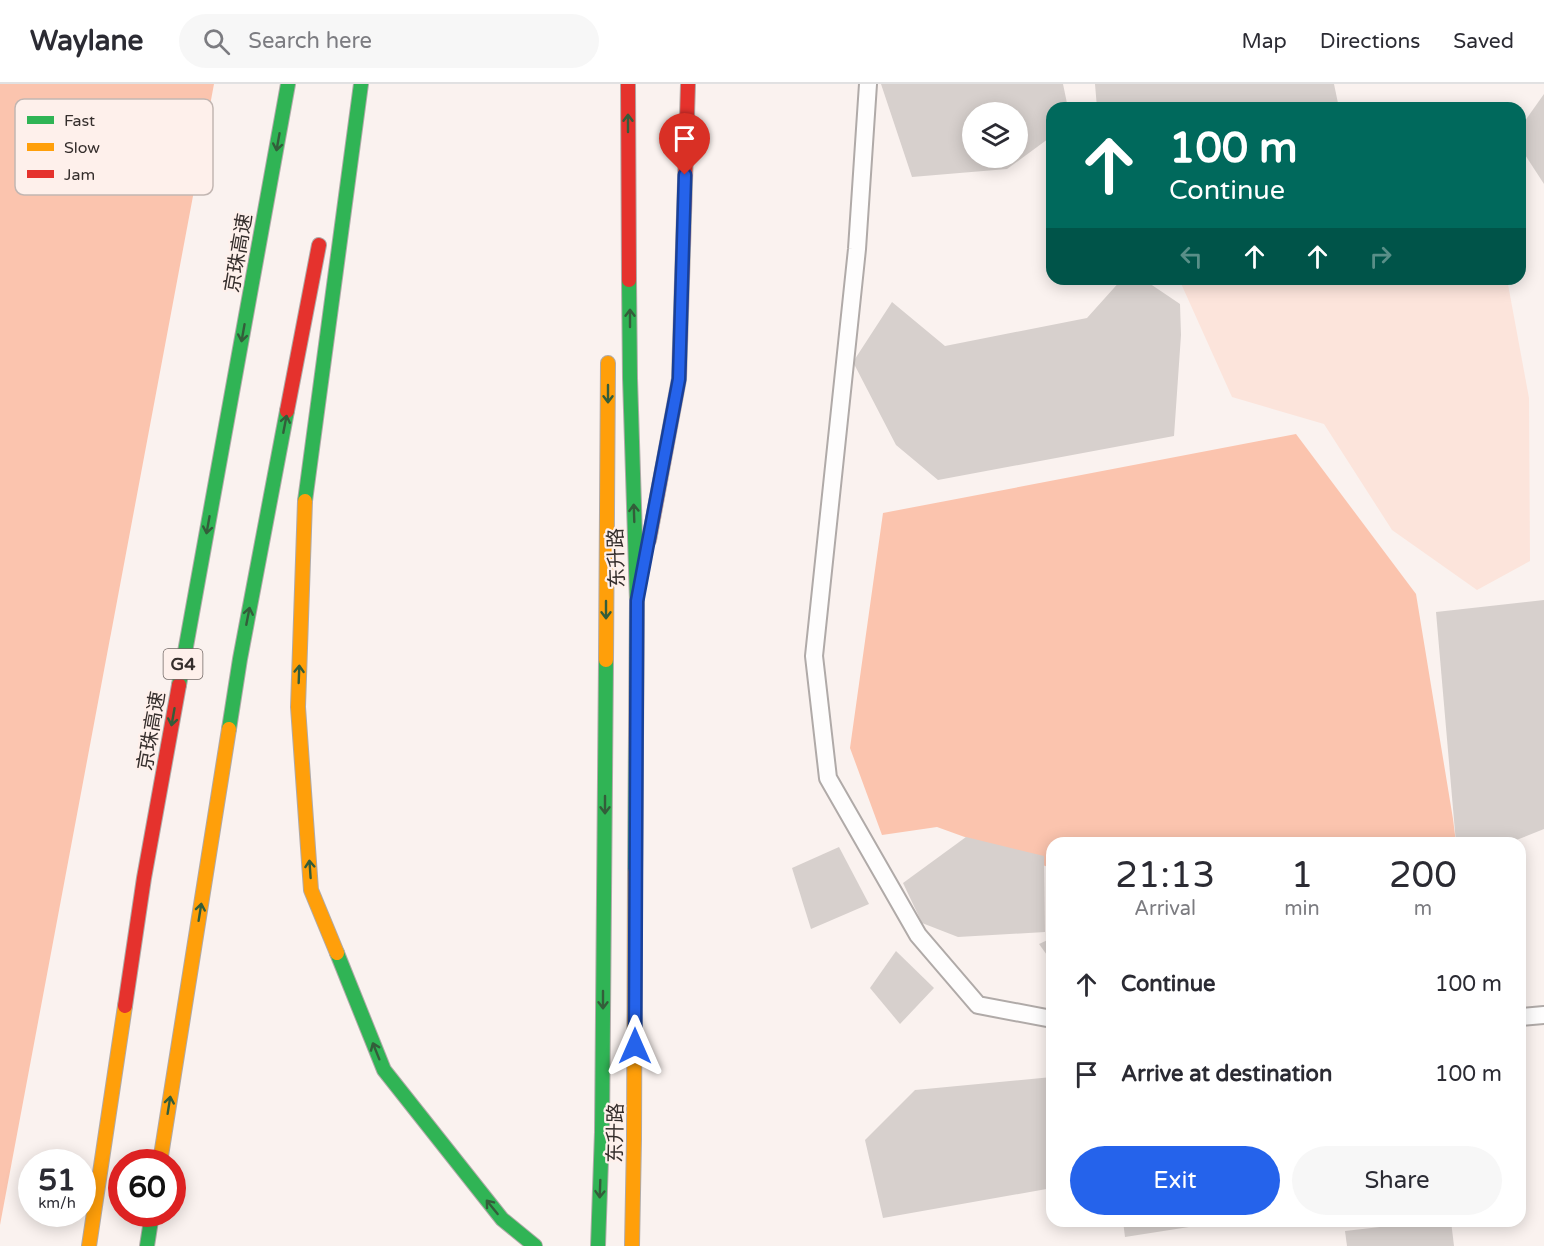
<!DOCTYPE html>
<html lang="en">
<head>
<meta charset="utf-8">
<style>
	:root { --surface:#fff; --page:#f7f7f7; --text:#2b2b33; --muted:#7c7c81; --line:#e1e1e2; --accent:#2563eb }
	body { margin:0; font-family:"Varela Round","Noto Sans SC",sans-serif; background:var(--page); color:var(--text); height:100vh; display:flex; flex-direction:column; font-size:22px; white-space:nowrap }
	* { box-sizing:border-box; margin:0 }
	p { font-size:20px; color:var(--muted) }
	.icon { flex:none; width:33px; height:33px; fill:none; stroke:currentColor; stroke-width:2; stroke-linecap:round; stroke-linejoin:round }
	.map { position:relative; flex:1; overflow:hidden }
	.panel { position:absolute; left:1046px; top:753px; width:480px; height:390px; display:flex; flex-direction:column; background:var(--surface); border-radius:18px; box-shadow:0 3px 15px #0003 }
	.panel>* { flex:none }
	.top-card { position:absolute; left:1046px; top:18px; width:480px; height:183px; border-radius:18px; box-shadow:0 3px 15px #0003; background:#00695c; color:#fff; overflow:hidden }
	.tools { position:absolute; left:962px; top:18px; display:grid; gap:12px }
	.tools a { display:grid; place-items:center; width:66px; height:66px; border-radius:50%; background:var(--surface); box-shadow:0 3px 15px #0003; font-size:30px }
	.speed { position:absolute; left:18px; top:1065px; display:flex; gap:12px; font-size:30px; font-weight:700; text-align:center }
	.speed>* { display:grid; place-content:center; width:78px; height:78px; border-radius:50%; background:var(--surface); box-shadow:0 3px 15px #0003; line-height:1 }
	.speed small { font-size:15px; font-weight:400 }
	.speed .limit { border:9px solid #d22; background:#fff; color:#111 }
	.pin { position:absolute; display:grid; place-items:center; width:51px; height:51px; color:#fff; margin:-62px -26px; border-radius:50% 50% 50% 0; rotate:-45deg; box-shadow:0 0 6px #0007 }
	.pin .icon { rotate:45deg }
	.me { position:absolute; width:66px; margin:-33px; rotate:0deg; stroke-linejoin:round; filter:drop-shadow(0 0 4px #0008) }
	.turn { display:flex; align-items:center; gap:21px; height:126px; padding:0 24px; font-size:27px }
	.turn .icon { width:78px; height:78px; stroke-width:2.5 }
	.turn b { display:block; font-size:42px; line-height:51px }
	.lanes { display:flex; align-items:center; height:57px; padding:0 24px; background:#0003; justify-content:center; gap:30px; direction:ltr }
	.lanes .off { opacity:.35 }
	.eta { display:flex; justify-content:space-evenly; align-items:center; height:102px; text-align:center }
	.eta b { font-size:36px; font-weight:600; line-height:42px }
	.primary-button { display:flex; gap:12px; margin-top:auto; padding:12px 24px }
	.primary-button a { flex:1; height:69px; border-radius:36px; background:var(--accent); color:#fff; font-size:24px; font-weight:600; line-height:69px; text-align:center }
	.primary-button a+a { background:var(--page); color:var(--text) }
	ul { padding:0; list-style:none }
	li { display:flex; align-items:center; gap:18px; height:90px; padding:0 24px }
	li div { flex:1 }
	li b { display:block; font-size:22px }
	li em { font-style:normal }
	header { display:flex; align-items:center; gap:36px; box-sizing:border-box; height:84px; padding:0 30px; background:var(--surface); border-bottom:2px solid var(--line) }
	header strong { font-size:28px }
	nav { display:flex; gap:33px; margin-inline-start:auto; font-size:21px }
	.search { width:420px; height:54px; background:var(--page); display:flex; align-items:center; gap:15px; box-sizing:border-box; padding:0 21px; border-radius:33px; color:var(--muted); font-size:22px }
	.map>svg:first-child { display:block }
	.green { fill:#fce4db }
	.forest { fill:#fbc4ae }
	.building { fill:#d7d0cd; fill-rule:evenodd }
	.lines { fill:none; stroke-linecap:round; stroke-linejoin:round }
	.lane-casing { stroke:#b0aaa8; stroke-width:20 }
	.fast-casing { stroke:#b0aaa8; stroke-width:16 }
	.slow-casing { stroke:#b0aaa8; stroke-width:16 }
	.jam-casing { stroke:#b0aaa8; stroke-width:16 }
	.lane { stroke:#fefdfd; stroke-width:16 }
	.fast { stroke:#30b455; stroke-width:14 }
	.slow { stroke:#ff9f0a; stroke-width:14 }
	.jam { stroke:#e5322d; stroke-width:14 }
	.oneway { stroke:#335d3a }
	.route-casing { stroke:#184099; stroke-width:15 }
	.route { stroke:#2563eb; stroke-width:10 }
	.labels { text-anchor:middle; stroke-width:4.5; stroke-linejoin:round; paint-order:stroke }
	.shield { fill:#fef0eb; stroke:#716865; stroke-width:1.5 }
	.shield-label { font-size:18px; font-weight:bold; fill:#352e2c }
	.street-label { font-size:20px; fill:#352e2c; stroke:#fef0eb }
	.key { fill:#fef0eb; stroke:#c2b6b2; stroke-width:1.5 }
	.key-label { font-size:16px; fill:#352e2c }
</style>
</head>
<body>
<header>
<strong>Waylane</strong>
<div class="search"><svg class="icon" aria-label="search" viewBox="0 0 24 24"><circle cx="10" cy="10" r="6"/><path d="M15 15l6 6"/></svg>Search here</div>
<nav><a>Map</a><a>Directions</a><a>Saved</a></nav>
</header>
<div class="map">
<svg width="1544" height="1162" viewBox="0 0 1544 1162">
	<rect width="100%" height="100%" fill="#faf2ef"/>
	<path class="green" d="M1179 195H1507L1529 314 1530 477 1477 506 1392 446 1324 340 1232 313Z"/>
	<g class="forest">
		<path d="M0 0H214L0 1141Z"/>
		<path d="M1296 350 1416 510 1453 735 1456 759H1052L1051 784 937 743 882 751 850 664 883 429Z"/>
	</g>
	<g class="building">
		<path d="M881 0H1063L1068 24H1052V52L1007 85 912 93ZM972 28H1017V74H972Z"/>
		<path d="M1095 0H1334L1339 24H1097Z"/>
		<path d="M1544 10V100L1520 63V44Z"/>
		<path d="M1122 195H1143L1180 220 1181 251 1174 352 938 396 896 361 853 278 892 218 945 262 1087 234Z"/>
		<path d="M1544 516V745L1509 759H1456L1436 528Z"/>
		<path d="M966 753 1044 772 1045 848 958 853 922 839 903 799Z"/>
		<path d="M839 763 869 820 811 845 792 784Z"/>
		<path d="M1052 854V878L1039 860Z"/>
		<path d="M896 867 934 904 900 940 870 904Z"/>
		<path d="M1052 993V1104L883 1134 865 1056 915 1006Z"/>
		<path d="M1123 1137H1221V1138L1125 1153Z"/>
		<path d="M1432 1137H1451L1454 1162H1347L1345 1147Z"/>
	</g>
	<g class="lines">
		<defs>
			<g id="lane">
				<path d="M868 0 857 165 814 572 828 694 918 851 978 921 1052 935"/>
				<path d="M1520 933 1544 931"/>
			</g>
			<g id="fast">
				<path d="M629 196 630 294 637 517 635 788"/>
				<path d="M305 417 361 0"/>
				<path d="M179 601 288 0"/>
				<path d="M229 645 240 575 287 327"/>
				<path d="M337 869 384 986 502 1135 535 1162"/>
				<path d="M147 1162 152 1130"/>
				<path d="M598 1162 602 1048 606 576"/>
			</g>
			<g id="slow">
				<path d="M305 417 298 623 311 806 337 869"/>
				<path d="M606 576 608 279"/>
				<path d="M160 1078 229 645"/>
				<path d="M89 1162 125 922"/>
				<path d="M632 1162 634 1055 635 788"/>
			</g>
			<g id="jam">
				<path d="M628 0 629 196"/>
				<path d="M287 327 319 161"/>
				<path d="M649 456 679 295 688 0"/>
				<path d="M125 922 144 794 179 601"/>
			</g>
		</defs>
		<use href="#lane" class="lane-casing"/>
		<use href="#fast" class="fast-casing"/>
		<use href="#slow" class="slow-casing"/>
		<use href="#jam" class="jam-casing"/>
		<use href="#lane" class="lane"/>
		<use href="#fast" class="fast"/>
		<use href="#slow" class="slow"/>
		<use href="#jam" class="jam"/>
	</g>
	<defs><path id="oneway-shaft" d="M-6 0H5M1.5-3L5.5 0L1.5 3" fill="none" stroke-width="1.6" stroke-linecap="round" stroke-linejoin="round" transform="scale(1.5)"/></defs>
	<g class="oneway">
		<use href="#oneway-shaft" transform="translate(628 39) rotate(-90)"/>
		<use href="#oneway-shaft" transform="translate(278 58) rotate(100)"/>
		<use href="#oneway-shaft" transform="translate(630 234) rotate(-90)"/>
		<use href="#oneway-shaft" transform="translate(243 249) rotate(100)"/>
		<use href="#oneway-shaft" transform="translate(608 310) rotate(90)"/>
		<use href="#oneway-shaft" transform="translate(285 340) rotate(-79)"/>
		<use href="#oneway-shaft" transform="translate(634 429) rotate(-92)"/>
		<use href="#oneway-shaft" transform="translate(208 441) rotate(100)"/>
		<use href="#oneway-shaft" transform="translate(606 526) rotate(90)"/>
		<use href="#oneway-shaft" transform="translate(248 532) rotate(-79)"/>
		<use href="#oneway-shaft" transform="translate(299 590) rotate(-88)"/>
		<use href="#oneway-shaft" transform="translate(173 633) rotate(100)"/>
		<use href="#oneway-shaft" transform="translate(605 721) rotate(90)"/>
		<use href="#oneway-shaft" transform="translate(310 785) rotate(-94)"/>
		<use href="#oneway-shaft" transform="translate(200 828) rotate(-81)"/>
		<use href="#oneway-shaft" transform="translate(603 916) rotate(90)"/>
		<use href="#oneway-shaft" transform="translate(376 967) rotate(-112)"/>
		<use href="#oneway-shaft" transform="translate(169 1021) rotate(-81)"/>
		<use href="#oneway-shaft" transform="translate(600 1105) rotate(92)"/>
		<use href="#oneway-shaft" transform="translate(492 1123) rotate(-129)"/>
	</g>
	<g class="lines">
		<defs>
			<path id="route" d="M635 962 637 517 679 295 685 91"/>
		</defs>
		<use href="#route" class="route-casing"/>
		<use href="#route" class="route"/>
	</g>
	<g class="labels">
		<rect class="shield" x="163.5" y="565" width="39" height="30" rx="4.5"/>
		<g class="shield-label">
			<text x="183" y="586">G4</text>
		</g>
		<g class="street-label">
			<text transform="translate(238 169) rotate(-80)" y="7">京珠高速</text>
			<text transform="translate(616 474) rotate(-92)" y="7">东升路</text>
			<text transform="translate(151 647) rotate(-80)" y="7">京珠高速</text>
			<text transform="translate(615 1049) rotate(-89)" y="7">东升路</text>
		</g>
	</g>
	<rect x="15" y="15" width="198" height="96" rx="9" class="key"/>
	<rect x="27" y="32" width="27" height="8" fill="#30b455"/>
	<rect x="27" y="59" width="27" height="8" fill="#ff9f0a"/>
	<rect x="27" y="86" width="27" height="8" fill="#e5322d"/>
	<g class="key-label">
		<text x="64" y="42">Fast</text>
		<text x="64" y="69">Slow</text>
		<text x="64" y="96">Jam</text>
	</g>
</svg>
<div class="tools">
<a><svg class="icon" aria-label="layers" viewBox="0 0 24 24"><path d="M12 4l9 5-9 5-9-5zM3 14l9 5 9-5"/></svg></a>
</div>
<div class="speed"><div>51<small>km/h</small></div><div class="limit">60</div></div>
<div class="pin" style="left:685px;top:91px;background:#d93025"><svg class="icon" aria-label="arrive" viewBox="0 0 24 24"><path d="M6 21V4h12l-3 4 3 4H6"/></svg></div>
<svg class="me" style="left:635px;top:962px" viewBox="-20 -20 40 40"><path d="M0-17L14 15 0 8-14 15z" fill="#2563eb" stroke="#fff" stroke-width="4"/></svg>
<div class="top-card">
<div class="turn"><svg class="icon" aria-label="ahead" viewBox="0 0 24 24"><path d="M12 20V5M6 11l6-6 6 6"/></svg><div><b>100 m</b>Continue</div></div>
<div class="lanes"><svg class="icon off" aria-label="left" viewBox="0 0 24 24"><path d="M17 20v-9H6M10 6l-5 5 5 5"/></svg><svg class="icon" aria-label="ahead" viewBox="0 0 24 24"><path d="M12 20V5M6 11l6-6 6 6"/></svg><svg class="icon" aria-label="ahead" viewBox="0 0 24 24"><path d="M12 20V5M6 11l6-6 6 6"/></svg><svg class="icon off" aria-label="right" viewBox="0 0 24 24"><path d="M7 20v-9h11M14 6l5 5-5 5"/></svg></div>
</div>
<section class="panel">
<div class="eta">
<div><b>21:13</b><p>Arrival</p></div>
<div><b>1</b><p>min</p></div>
<div><b>200</b><p>m</p></div>
</div>
<ul>
<li><svg class="icon" aria-label="ahead" viewBox="0 0 24 24"><path d="M12 20V5M6 11l6-6 6 6"/></svg><div><b>Continue</b></div><em>100 m</em></li>
<li><svg class="icon" aria-label="arrive" viewBox="0 0 24 24"><path d="M6 21V4h12l-3 4 3 4H6"/></svg><div><b>Arrive at destination</b></div><em>100 m</em></li>
</ul>
<div class="primary-button"><a>Exit</a><a>Share</a></div>
</section>
</div>
</body>
</html>
